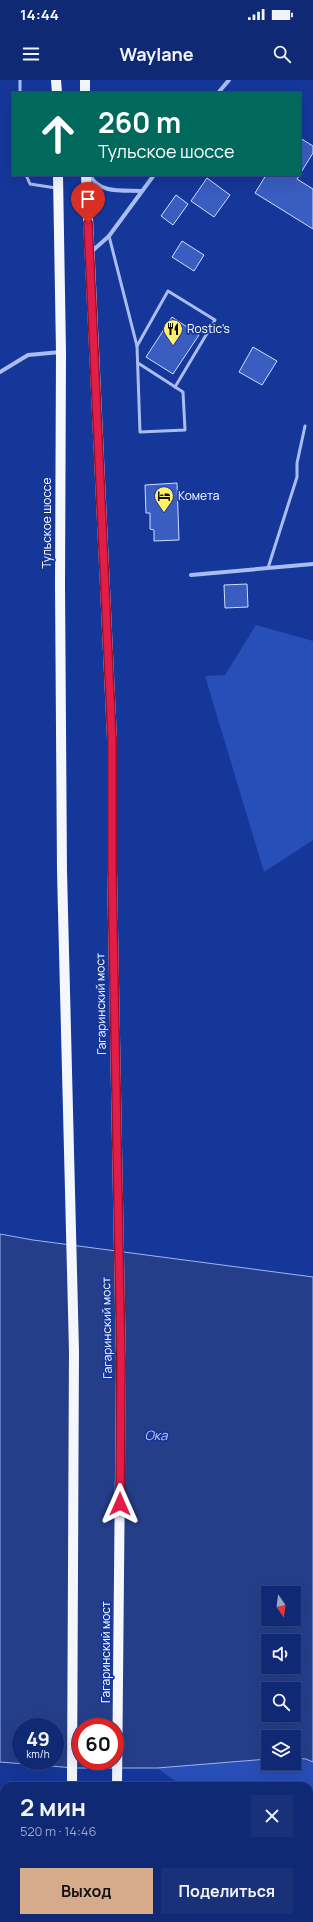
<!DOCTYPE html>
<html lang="ru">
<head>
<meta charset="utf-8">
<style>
	:root { --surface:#102974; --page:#193179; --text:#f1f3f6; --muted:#9ca6c5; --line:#304586; --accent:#d6ab8b }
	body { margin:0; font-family:Manrope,sans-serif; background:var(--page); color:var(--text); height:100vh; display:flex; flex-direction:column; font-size:15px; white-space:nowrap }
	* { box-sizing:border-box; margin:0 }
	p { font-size:13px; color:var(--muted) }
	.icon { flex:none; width:22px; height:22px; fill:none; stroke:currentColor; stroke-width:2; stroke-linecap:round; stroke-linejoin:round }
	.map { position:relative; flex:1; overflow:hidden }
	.sheet { position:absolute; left:0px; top:1702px; width:313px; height:140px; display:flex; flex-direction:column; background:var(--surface); border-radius:12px 12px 0 0; box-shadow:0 4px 16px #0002,0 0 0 1px var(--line) }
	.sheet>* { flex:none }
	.hud { position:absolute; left:12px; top:12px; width:289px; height:84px; border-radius:0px; box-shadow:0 4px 16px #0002,0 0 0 1px var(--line); background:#00695c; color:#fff; overflow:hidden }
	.needle { width:26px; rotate:166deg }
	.tools { position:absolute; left:261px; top:1506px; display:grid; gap:8px }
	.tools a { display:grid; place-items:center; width:40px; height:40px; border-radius:0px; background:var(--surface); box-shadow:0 4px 16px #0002,0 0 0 1px var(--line); font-size:20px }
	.speed { position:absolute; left:12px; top:1638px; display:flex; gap:8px; font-size:20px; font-weight:700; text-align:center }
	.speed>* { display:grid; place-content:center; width:52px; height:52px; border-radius:50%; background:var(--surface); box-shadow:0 4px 16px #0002,0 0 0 1px var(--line); line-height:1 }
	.speed small { font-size:10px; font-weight:400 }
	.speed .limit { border:6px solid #d22; background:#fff; color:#111 }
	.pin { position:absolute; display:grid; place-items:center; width:34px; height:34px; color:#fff; margin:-41px -17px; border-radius:50% 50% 50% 0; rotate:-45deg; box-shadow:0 0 4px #0007 }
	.pin .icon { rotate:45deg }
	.me { position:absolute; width:44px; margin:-22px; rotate:0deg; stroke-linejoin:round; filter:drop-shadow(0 0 3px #0008) }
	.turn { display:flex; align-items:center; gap:14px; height:84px; padding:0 20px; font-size:18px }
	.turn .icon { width:52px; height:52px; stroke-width:2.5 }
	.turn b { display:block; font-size:28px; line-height:34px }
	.round { display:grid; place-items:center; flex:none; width:42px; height:42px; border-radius:0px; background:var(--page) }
	.overview { display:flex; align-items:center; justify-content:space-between; height:68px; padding:0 20px }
	h1 { font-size:24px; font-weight:700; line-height:30px }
	.primary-button { display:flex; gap:8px; margin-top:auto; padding:8px 20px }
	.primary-button a { flex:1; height:46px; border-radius:0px; background:var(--accent); color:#111; font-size:16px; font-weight:700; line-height:46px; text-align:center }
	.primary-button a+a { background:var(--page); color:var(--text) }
	.status { display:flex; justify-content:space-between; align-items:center; height:28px; padding:0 20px; background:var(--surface); direction:ltr }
	.status svg { height:11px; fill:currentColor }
	header { display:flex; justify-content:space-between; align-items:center; height:52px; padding:0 20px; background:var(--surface); font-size:18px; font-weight:700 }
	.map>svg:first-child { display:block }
	.green { fill:#284fb8 }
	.water { fill:#253e89; stroke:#9cb5f5; fill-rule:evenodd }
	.building { fill:#395dc0; stroke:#d1ddfd }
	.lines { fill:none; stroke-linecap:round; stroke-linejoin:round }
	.service { stroke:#aabdf2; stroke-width:3 }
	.minor { stroke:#aabdf2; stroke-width:4 }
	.primary { stroke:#f5f7ff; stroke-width:10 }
	.route-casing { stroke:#92132f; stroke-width:10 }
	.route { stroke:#e11d48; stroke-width:7 }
	.labels { text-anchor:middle; stroke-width:3.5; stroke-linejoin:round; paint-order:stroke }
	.poi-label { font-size:12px; fill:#fff; stroke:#15379a; text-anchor:start }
	.street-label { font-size:12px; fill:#fff; stroke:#15379a }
	.water-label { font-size:13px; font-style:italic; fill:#b6c9f9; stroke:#15379a }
</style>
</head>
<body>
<div class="status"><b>14:44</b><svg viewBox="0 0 49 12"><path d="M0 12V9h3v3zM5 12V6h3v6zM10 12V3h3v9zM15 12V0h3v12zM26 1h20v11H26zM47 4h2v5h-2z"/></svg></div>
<header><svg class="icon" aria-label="menu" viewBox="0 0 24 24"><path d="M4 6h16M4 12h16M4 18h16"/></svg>Waylane<svg class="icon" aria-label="search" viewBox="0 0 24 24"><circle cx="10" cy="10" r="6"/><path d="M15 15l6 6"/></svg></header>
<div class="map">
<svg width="313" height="1842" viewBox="0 0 313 1842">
	<rect width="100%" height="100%" fill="#15379a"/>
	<g class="green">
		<path d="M256 545 313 561V760L264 792 205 596 225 595Z"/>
		<path d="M294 1678 306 1679 313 1682V1842H159L158 1838H309V1706H182L157 1688 268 1679V1683H294Z"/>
	</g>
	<path class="water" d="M0 1154 33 1160 313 1197V1682L306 1679 294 1678V1657H268V1679L157 1688H75L0 1682ZM268 1513H294V1539H268ZM268 1561H294V1587H268ZM268 1609H294V1635H268ZM21 1647H55V1681H21ZM81 1647H115V1681H81Z"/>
	<g class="building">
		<path d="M300 58 313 66V73L300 94Z"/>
		<path d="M266 95H300L297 99 313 109V149L255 113Z"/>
		<path d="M207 98 230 115 214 137 191 121Z"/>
		<path d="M176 115 188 124 173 145 161 136Z"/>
		<path d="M182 161 204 175 194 191 172 177Z"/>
		<path d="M172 237 199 255 173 294 146 277Z"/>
		<path d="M253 267 277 281 262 305 239 292Z"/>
		<path d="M177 403 179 460 154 461V450L150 449V433H146L145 405Z"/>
		<path d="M247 504 248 527 225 528 224 505Z"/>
	</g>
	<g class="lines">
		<g class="service">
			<path d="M20 13V0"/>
			<path d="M26 95 30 104 56 108"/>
			<path d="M109 156 137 266 140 352 185 350 183 312 138 283"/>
			<path d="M137 266 168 211 215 240 175 307"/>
			<path d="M268 488 297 397V383L305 346"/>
		</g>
		<g class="minor">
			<path d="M218 13 229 0"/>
			<path d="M90 95C99 114 123 110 141 111"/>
			<path d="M90 173 109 156 154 95"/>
			<path d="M0 292 28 275 61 272"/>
			<path d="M191 495 313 484"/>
		</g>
		<g class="primary">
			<path d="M56 0 57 13"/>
			<path d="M85 0V13"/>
			<path d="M58 95 61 272 60 506 62 791 74 1271 72 1706"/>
			<path d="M86 95 112 659V790L121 1283 117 1706"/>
			<path d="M71 1842V1838"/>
			<path d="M116 1842V1838"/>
		</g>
	</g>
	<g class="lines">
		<defs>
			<path id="route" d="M88 143 112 659V790L121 1282 120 1424"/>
		</defs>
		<use href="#route" class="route-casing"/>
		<use href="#route" class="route"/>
	</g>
	<defs>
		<symbol id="restaurant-pin" viewBox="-11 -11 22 30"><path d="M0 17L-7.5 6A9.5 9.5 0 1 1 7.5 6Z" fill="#ffef6b" stroke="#15379a"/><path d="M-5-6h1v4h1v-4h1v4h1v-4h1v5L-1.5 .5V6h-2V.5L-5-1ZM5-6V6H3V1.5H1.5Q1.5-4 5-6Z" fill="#111"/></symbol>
		<symbol id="hotel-pin" viewBox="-11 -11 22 30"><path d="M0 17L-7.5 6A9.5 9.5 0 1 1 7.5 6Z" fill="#ffef6b" stroke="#15379a"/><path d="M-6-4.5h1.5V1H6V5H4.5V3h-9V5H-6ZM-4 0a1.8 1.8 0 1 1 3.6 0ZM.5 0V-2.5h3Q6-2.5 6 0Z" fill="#111"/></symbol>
	</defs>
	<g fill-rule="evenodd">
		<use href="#restaurant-pin" x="162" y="238" width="22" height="30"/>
		<use href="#hotel-pin" x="153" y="405" width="22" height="30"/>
	</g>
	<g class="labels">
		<g class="poi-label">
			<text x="187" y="253">Rostic's</text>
			<text x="178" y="420">Комета</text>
		</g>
		<g class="street-label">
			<text transform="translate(47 443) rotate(-90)" y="4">Тульское шоссе</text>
			<text transform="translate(101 924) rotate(-91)" y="4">Гагаринский мост</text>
			<text transform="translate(107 1248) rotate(-91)" y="4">Гагаринский мост</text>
			<text transform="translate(106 1572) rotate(-90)" y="4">Гагаринский мост</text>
		</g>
		<g class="water-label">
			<text x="156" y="1360">Ока</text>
		</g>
	</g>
</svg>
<div class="tools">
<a><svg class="needle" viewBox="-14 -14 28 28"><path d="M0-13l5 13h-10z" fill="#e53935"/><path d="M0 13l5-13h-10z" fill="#9ca6c5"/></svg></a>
<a><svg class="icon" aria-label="sound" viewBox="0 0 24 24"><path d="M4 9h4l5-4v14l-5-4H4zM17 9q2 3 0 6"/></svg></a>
<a><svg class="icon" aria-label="search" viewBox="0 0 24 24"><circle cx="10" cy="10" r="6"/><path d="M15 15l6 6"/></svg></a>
<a><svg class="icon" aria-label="layers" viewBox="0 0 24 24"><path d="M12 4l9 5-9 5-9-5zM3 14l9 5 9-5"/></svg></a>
</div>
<div class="speed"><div>49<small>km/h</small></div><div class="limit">60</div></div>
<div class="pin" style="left:88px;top:143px;background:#d93025"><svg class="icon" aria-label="arrive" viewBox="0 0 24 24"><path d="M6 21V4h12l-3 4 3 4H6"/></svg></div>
<svg class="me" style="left:120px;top:1424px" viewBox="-20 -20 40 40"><path d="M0-17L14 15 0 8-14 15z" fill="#e11d48" stroke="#fff" stroke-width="4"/></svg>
<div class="hud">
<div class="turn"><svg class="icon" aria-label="ahead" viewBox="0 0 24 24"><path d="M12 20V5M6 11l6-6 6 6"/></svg><div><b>260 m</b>Тульское шоссе</div></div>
</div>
<section class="sheet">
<div class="overview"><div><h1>2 мин</h1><p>520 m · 14:46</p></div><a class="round"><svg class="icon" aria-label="close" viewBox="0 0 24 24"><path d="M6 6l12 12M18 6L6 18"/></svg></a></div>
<div class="primary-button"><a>Выход</a><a>Поделиться</a></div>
</section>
</div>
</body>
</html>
